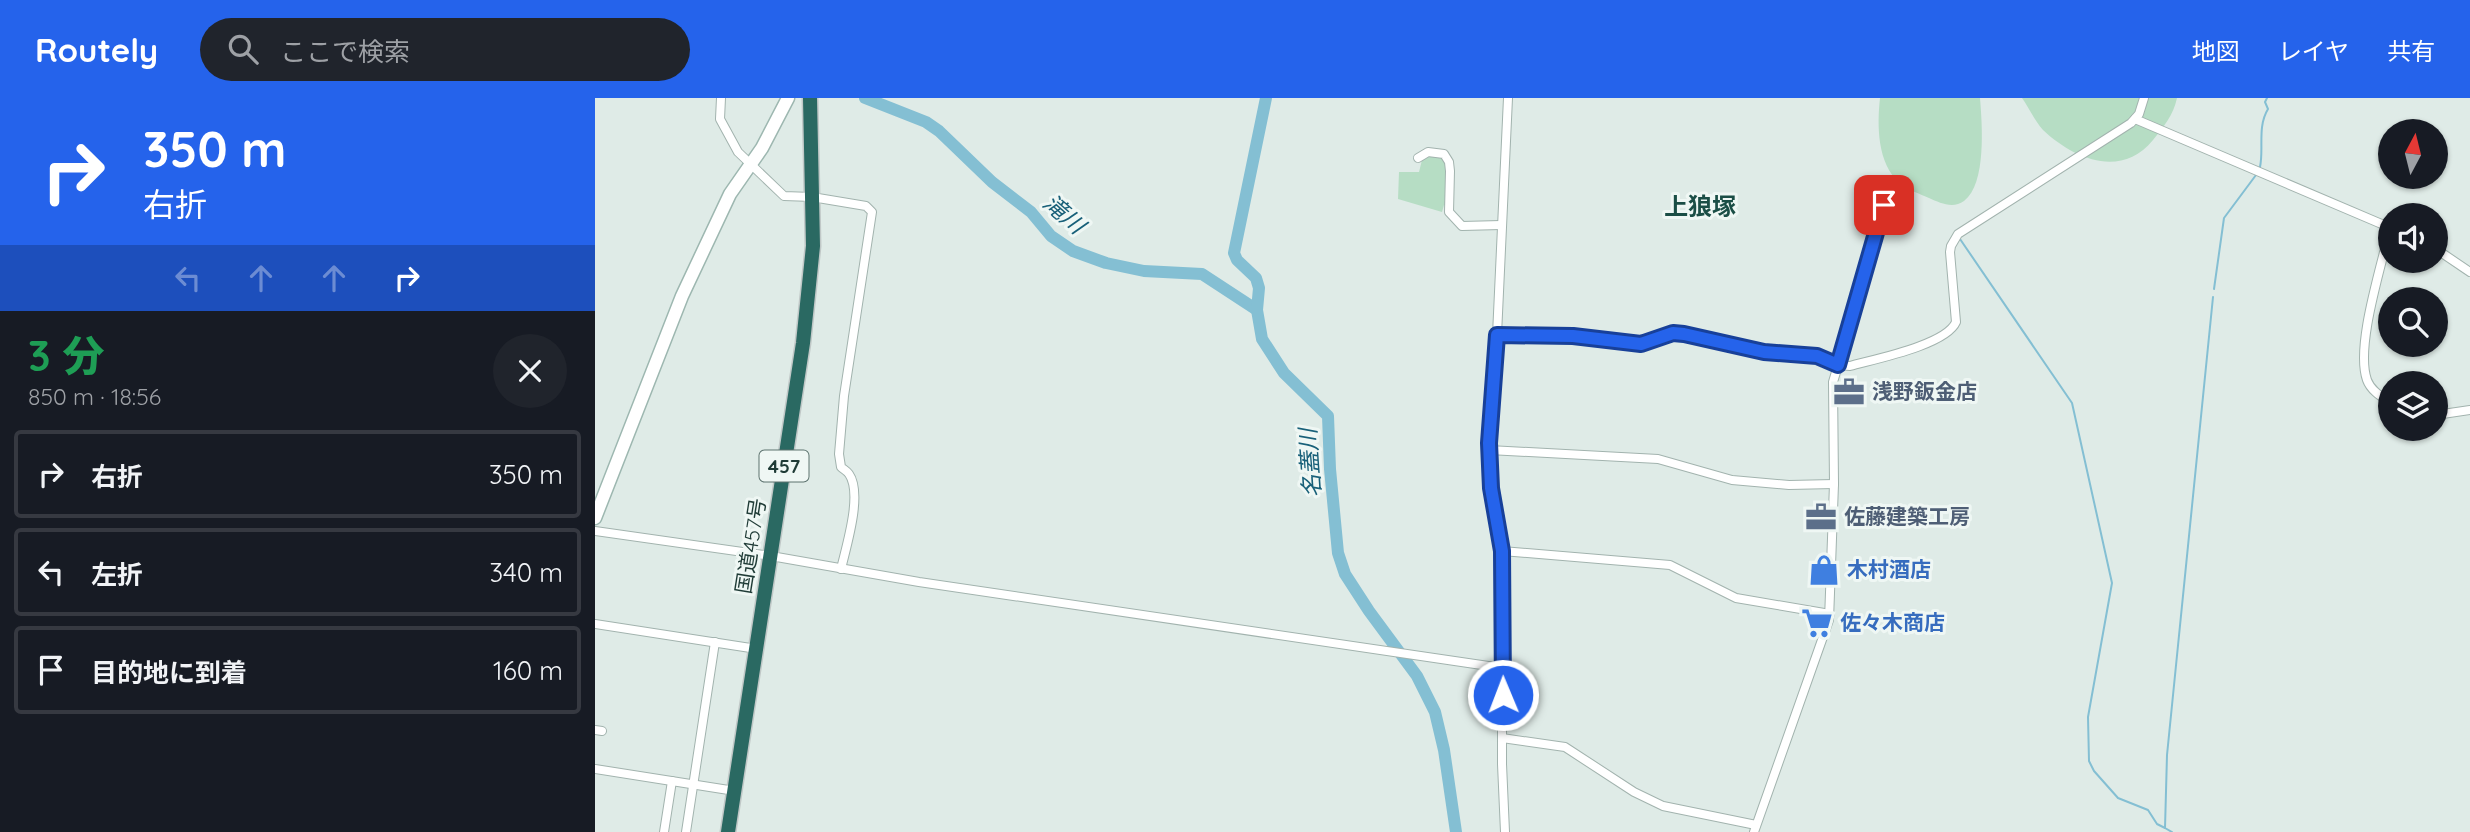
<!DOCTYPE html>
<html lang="ja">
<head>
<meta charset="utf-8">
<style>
	:root { --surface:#171b24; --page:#20242c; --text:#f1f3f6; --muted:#9ea1a6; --line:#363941; --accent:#2563eb }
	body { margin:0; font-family:Quicksand,"Noto Sans JP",sans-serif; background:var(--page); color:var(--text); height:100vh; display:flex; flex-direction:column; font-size:26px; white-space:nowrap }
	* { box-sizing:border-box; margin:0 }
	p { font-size:23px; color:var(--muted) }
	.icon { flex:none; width:38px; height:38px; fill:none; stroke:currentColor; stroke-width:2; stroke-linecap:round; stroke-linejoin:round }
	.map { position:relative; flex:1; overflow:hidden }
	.side { display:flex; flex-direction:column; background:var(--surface); width:595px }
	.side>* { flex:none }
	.top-card { background:#2563eb; color:#fff; overflow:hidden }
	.needle { width:46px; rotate:7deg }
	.controls { position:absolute; left:1783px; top:21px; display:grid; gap:14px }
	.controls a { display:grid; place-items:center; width:70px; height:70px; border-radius:50%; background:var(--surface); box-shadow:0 2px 5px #0004; font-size:35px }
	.pin { position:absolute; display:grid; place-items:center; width:60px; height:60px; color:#fff; margin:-30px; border-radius:14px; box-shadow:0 4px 10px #0006 }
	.me { position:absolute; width:77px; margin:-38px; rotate:359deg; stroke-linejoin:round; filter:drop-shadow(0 0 5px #0008) }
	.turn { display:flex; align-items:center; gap:24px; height:147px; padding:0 28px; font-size:32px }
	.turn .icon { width:91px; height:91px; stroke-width:2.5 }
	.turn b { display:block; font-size:49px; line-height:60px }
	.lanes { display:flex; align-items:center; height:66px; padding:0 28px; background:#0003; justify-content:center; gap:35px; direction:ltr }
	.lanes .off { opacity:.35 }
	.round { display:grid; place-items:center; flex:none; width:74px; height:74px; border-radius:37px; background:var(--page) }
	.head { display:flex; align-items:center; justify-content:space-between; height:119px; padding:0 28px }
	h1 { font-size:42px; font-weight:800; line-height:52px; color:#1e9e55 }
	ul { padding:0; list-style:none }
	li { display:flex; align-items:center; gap:21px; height:88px; margin:0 14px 10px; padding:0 14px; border:4px solid var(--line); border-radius:7px }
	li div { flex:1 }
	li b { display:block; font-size:26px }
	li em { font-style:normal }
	header { display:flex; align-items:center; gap:42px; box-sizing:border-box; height:98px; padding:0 35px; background:var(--accent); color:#fff }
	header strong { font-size:33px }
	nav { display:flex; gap:38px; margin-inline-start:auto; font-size:24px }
	.search { width:490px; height:63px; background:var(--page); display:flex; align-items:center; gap:18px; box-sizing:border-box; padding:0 24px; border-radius:38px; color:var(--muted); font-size:26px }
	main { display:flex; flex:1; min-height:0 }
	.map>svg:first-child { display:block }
	.green { fill:#b6ddc4 }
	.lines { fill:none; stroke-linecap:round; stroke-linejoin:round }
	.stream { stroke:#84bfd3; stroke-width:2 }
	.river { stroke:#84bfd3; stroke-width:12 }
	.street-casing { stroke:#a2b3ae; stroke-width:10 }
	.secondary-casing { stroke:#9db7b0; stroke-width:15 }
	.highway-casing { stroke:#c0c8c7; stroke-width:17 }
	.street { stroke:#fff; stroke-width:8 }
	.secondary { stroke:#fff; stroke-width:12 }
	.highway { stroke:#2a6962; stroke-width:14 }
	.route-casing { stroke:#184099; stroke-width:18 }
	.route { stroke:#2563eb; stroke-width:12 }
	.labels { text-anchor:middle; stroke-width:6; stroke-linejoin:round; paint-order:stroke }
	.shield { fill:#eff7f4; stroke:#5d736f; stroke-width:2 }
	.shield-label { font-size:19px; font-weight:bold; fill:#1f3b36 }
	.service-label { font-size:21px; font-weight:bold; fill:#4e5e75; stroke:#eff7f4; text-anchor:start }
	.street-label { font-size:21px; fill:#1f3b36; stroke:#eff7f4 }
	.shop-label { font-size:21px; font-weight:bold; fill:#366cbe; stroke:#eff7f4; text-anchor:start }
	.water-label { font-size:23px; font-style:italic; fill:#186079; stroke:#eff7f4 }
	.quarter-label { font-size:24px; font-weight:bold; fill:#1b4e46; stroke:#eff7f4 }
</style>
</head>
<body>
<header>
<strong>Routely</strong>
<div class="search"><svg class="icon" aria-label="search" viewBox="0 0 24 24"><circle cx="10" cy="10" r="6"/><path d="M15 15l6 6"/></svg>ここで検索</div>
<nav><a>地図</a><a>レイヤ</a><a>共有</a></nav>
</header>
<main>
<section class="side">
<div class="top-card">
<div class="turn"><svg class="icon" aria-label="right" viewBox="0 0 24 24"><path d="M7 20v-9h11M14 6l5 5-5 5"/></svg><div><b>350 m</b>右折</div></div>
<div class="lanes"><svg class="icon off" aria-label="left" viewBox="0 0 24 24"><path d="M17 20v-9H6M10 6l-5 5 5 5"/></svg><svg class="icon off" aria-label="ahead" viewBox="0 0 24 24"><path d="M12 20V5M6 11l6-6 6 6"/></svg><svg class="icon off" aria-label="ahead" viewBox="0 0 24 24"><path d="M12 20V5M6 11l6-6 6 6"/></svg><svg class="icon" aria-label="right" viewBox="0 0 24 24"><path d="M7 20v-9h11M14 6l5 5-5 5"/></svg></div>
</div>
<div class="head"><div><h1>3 分</h1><p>850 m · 18:56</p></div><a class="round"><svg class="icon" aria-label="close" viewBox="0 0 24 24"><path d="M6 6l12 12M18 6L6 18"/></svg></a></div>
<ul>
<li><svg class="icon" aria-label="right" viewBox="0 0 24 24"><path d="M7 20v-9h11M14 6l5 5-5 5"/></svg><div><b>右折</b></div><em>350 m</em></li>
<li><svg class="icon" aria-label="left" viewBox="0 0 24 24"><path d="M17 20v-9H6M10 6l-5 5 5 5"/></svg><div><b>左折</b></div><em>340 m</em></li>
<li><svg class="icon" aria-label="arrive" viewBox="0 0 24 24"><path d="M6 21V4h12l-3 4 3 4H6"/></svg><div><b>目的地に到着</b></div><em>160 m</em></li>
</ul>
</section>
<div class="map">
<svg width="1875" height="734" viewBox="0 0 1875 734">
	<rect width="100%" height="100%" fill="#dfebe7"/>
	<g class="green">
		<path d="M1285 0H1385C1387 25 1392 86 1369 103 1358 111 1345 105 1334 100 1325 96 1313 92 1305 85 1282 66 1282 27 1285 0Z"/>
		<path d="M1427 0H1582C1578 18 1569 28 1558 42 1526 81 1479 61 1448 32 1440 23 1434 10 1427 0Z"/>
		<path d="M832 56 847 58 853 63 852 108 849 107 847 114 803 101 804 74H824L827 62Z"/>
	</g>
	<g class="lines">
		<g class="stream">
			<path d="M1665 69C1669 51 1662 29 1673 11L1670 4 1672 0"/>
			<path d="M1365 141 1477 305 1517 485 1493 619 1494 663 1499 673 1523 700 1553 712 1562 726 1570 730"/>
			<path d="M1619 191 1629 120 1661 77"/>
			<path d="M1577 734 1570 730 1572 657 1618 199"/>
		</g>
		<g class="river">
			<path d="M270 0 331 24 344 33 397 84 436 114 456 138 478 153 511 165 549 173 607 176 662 212"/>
			<path d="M671 0 639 155 642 162 661 180 664 190 662 212 667 241 689 275 733 318 735 371 743 455 750 476 774 513 822 578 840 614 849 652 861 734"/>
		</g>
		<defs>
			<g id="street">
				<path d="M126 0 125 21 143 54 189 98 217 99 271 108 277 114 249 298 244 356 246 369C248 371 252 373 254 376 268 396 251 449 246 471"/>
				<path d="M1540 21 1796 130"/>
				<path d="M823 60 833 54 849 56 854 64 855 73 854 114 867 128 906 127"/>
				<path d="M1795 130C1787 167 1760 248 1772 282 1776 293 1787 299 1796 305"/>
				<path d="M1841 151 1875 174"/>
				<path d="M902 237 978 238 1046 246 1078 235 1089 236 1169 254 1222 258 1243 267 1255 268C1280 261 1351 247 1361 224L1355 154 1356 148 1363 136 1536 25 1544 16 1549 0"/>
				<path d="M1841 317 1875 312"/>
				<path d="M894 352 1063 361 1137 382 1194 387 1239 386"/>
				<path d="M0 433 176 458 324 484 907 570"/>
				<path d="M907 453 1075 467 1141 500 1235 516"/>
				<path d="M0 526 162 551"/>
				<path d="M0 632 7 633"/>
				<path d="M907 640 970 649 1039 694 1068 708 1161 727"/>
				<path d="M0 671 140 693"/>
				<path d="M69 734 77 683"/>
				<path d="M91 734 120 544"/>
				<path d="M910 734 907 666V453L896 390 894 345 902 237 913 0"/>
				<path d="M1159 734 1234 522 1239 386 1238 284 1287 122 1290 100"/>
			</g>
			<path id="secondary" d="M0 420 87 198 135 96 167 50 193 0"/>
			<path id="highway" d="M133 734 208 245 218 148 215 0"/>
		</defs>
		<use href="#street" class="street-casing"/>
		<use href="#secondary" class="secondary-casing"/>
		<use href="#highway" class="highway-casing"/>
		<use href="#street" class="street"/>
		<use href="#secondary" class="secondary"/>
		<use href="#highway" class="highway"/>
	</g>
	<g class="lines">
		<defs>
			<path id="route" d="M908 597 907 453 896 390 894 345 902 237 978 238 1046 246 1078 235 1089 236 1169 254 1222 258 1243 267 1289 107"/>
		</defs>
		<use href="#route" class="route-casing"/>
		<use href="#route" class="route"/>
	</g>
	<defs>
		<symbol id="office-bare" viewBox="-9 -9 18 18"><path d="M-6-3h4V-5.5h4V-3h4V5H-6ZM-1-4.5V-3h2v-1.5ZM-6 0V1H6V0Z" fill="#5c6f8a" stroke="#eff7f4" stroke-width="2.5" paint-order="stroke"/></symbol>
		<symbol id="shop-bare" viewBox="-9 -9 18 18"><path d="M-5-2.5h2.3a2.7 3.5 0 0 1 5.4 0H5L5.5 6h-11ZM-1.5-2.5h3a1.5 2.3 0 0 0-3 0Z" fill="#3f7fe0" stroke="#eff7f4" stroke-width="2.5" paint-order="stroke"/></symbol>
		<symbol id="supermarket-bare" viewBox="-9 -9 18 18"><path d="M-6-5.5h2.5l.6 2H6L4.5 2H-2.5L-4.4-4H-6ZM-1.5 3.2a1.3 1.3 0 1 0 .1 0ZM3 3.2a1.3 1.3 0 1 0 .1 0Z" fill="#3f7fe0" stroke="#eff7f4" stroke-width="2.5" paint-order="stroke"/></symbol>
	</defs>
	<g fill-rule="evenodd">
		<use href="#office-bare" x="1232" y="272" width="44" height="44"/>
		<use href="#office-bare" x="1204" y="397" width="44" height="44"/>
		<use href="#shop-bare" x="1207" y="450" width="44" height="44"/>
		<use href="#supermarket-bare" x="1200" y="503" width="44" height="44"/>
	</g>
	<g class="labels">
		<rect class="shield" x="164.5" y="352.5" width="49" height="31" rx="5"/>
		<g class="shield-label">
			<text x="189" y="375">457</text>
		</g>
		<g class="service-label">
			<text x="1277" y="301">浅野鈑金店</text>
			<text x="1249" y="426">佐藤建築工房</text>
		</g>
		<g class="street-label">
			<text transform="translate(156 448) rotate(-81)" y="7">国道457号</text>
		</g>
		<g class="shop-label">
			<text x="1252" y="479">木村酒店</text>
			<text x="1245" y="532">佐々木商店</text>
		</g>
		<g class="water-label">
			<text transform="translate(469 116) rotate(41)" y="8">滝川</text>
			<text transform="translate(715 365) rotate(-94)" y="8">名蓋川</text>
		</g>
		<g class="quarter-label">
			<text x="1105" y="117">上狼塚</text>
		</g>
	</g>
</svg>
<div class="controls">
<a><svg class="needle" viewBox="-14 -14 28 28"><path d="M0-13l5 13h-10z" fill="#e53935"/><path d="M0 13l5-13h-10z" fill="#9ea1a6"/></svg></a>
<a><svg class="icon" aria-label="sound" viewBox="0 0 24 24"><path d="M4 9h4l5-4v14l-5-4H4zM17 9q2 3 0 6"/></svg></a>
<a><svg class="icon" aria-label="search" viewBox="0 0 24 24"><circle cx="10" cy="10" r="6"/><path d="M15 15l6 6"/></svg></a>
<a><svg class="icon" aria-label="layers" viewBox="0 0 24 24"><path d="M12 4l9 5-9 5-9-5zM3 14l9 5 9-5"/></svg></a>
</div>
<div class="pin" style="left:1289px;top:107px;background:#d93025"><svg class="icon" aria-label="arrive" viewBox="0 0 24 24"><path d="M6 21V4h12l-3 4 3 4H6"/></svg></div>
<svg class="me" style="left:908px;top:597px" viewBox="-20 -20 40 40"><circle r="17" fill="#2563eb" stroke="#fff" stroke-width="3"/><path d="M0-11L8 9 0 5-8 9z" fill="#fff"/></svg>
</div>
</main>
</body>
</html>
